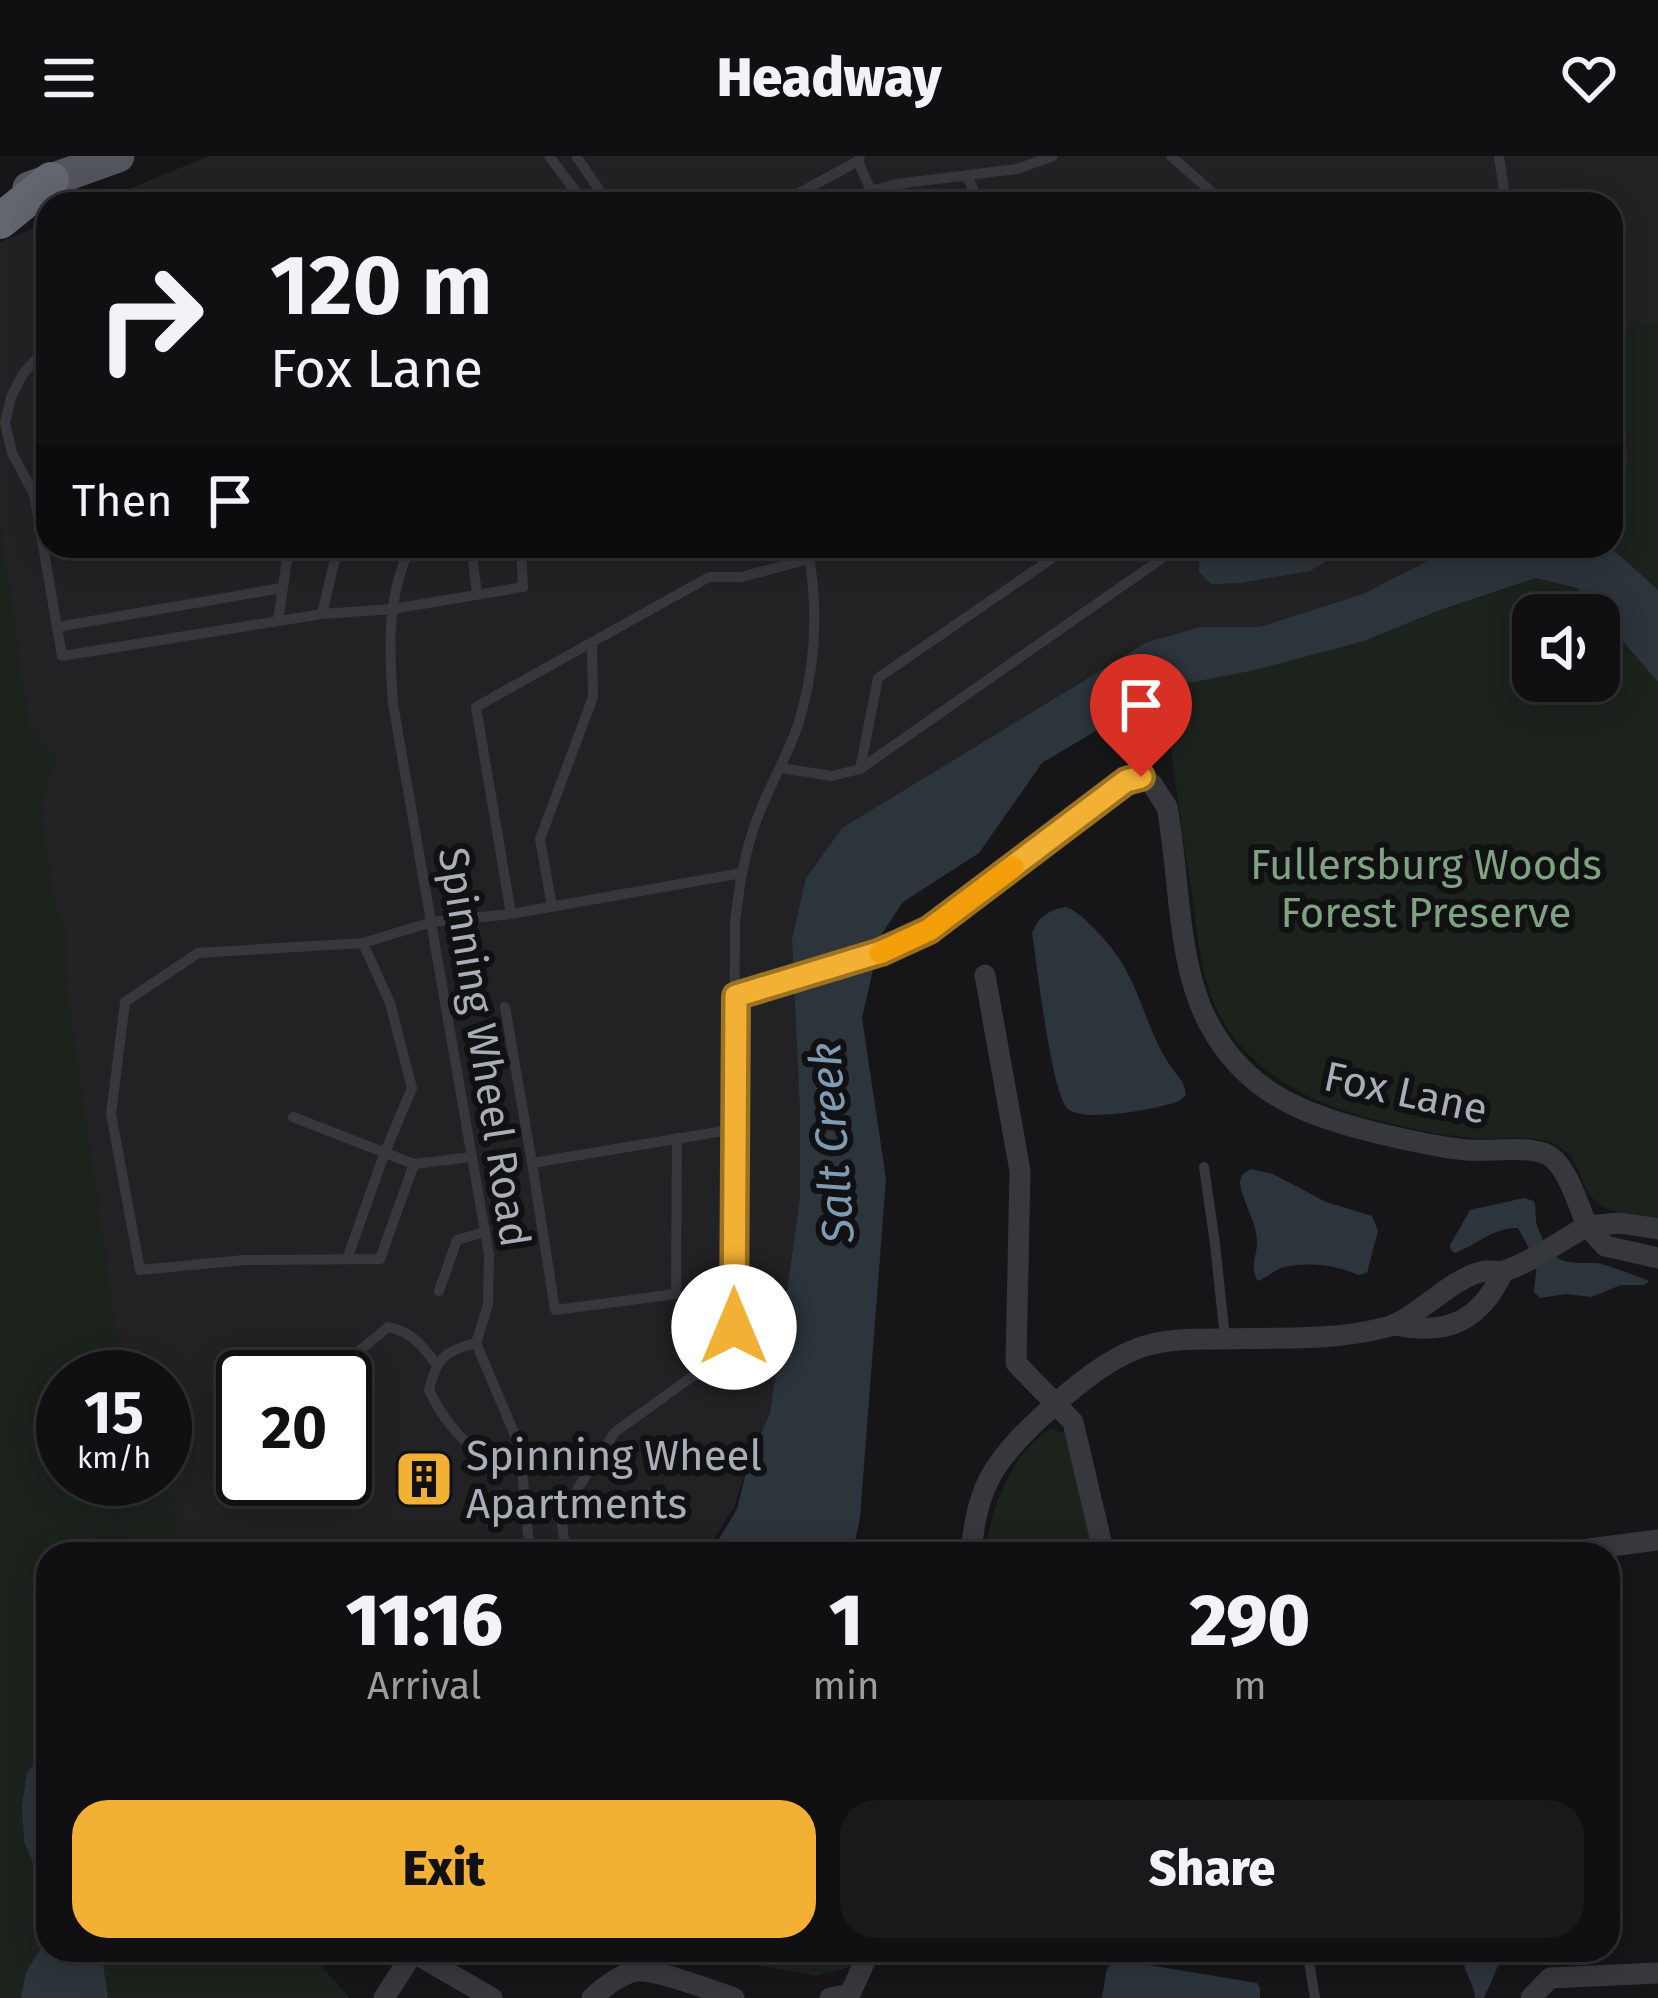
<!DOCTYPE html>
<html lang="en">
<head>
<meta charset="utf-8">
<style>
	:root { --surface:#101012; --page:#19191b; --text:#f1f3f6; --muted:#9c9d9f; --line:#303032; --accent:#f2b134 }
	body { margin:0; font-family:"Fira Sans",sans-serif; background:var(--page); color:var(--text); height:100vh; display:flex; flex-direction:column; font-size:45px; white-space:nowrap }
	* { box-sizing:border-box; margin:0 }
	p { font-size:39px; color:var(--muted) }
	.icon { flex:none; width:66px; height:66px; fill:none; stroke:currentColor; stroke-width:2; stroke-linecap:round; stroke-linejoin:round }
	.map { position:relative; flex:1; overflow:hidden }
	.sheet { position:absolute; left:36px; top:1386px; width:1584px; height:420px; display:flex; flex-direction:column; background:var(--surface); border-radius:36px; box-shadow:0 6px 30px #0003,0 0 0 3px var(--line) }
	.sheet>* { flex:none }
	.hud { position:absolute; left:36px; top:36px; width:1587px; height:366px; border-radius:36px; box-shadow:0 6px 30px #0003,0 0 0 3px var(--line); background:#101012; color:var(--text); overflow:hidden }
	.fabs { position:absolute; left:1512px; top:438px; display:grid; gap:24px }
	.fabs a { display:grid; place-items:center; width:108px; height:108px; border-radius:24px; background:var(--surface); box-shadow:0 6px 30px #0003,0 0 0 3px var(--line); font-size:60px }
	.speed { position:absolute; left:36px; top:1194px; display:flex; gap:24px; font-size:60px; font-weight:700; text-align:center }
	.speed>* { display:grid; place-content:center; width:156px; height:156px; border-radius:50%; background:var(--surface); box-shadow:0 6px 30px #0003,0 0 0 3px var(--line); line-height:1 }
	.speed small { font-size:30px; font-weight:400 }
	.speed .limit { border:6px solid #111; border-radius:18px; background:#fff; color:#111 }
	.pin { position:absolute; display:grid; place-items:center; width:102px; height:102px; color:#fff; margin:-123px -51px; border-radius:50% 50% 50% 0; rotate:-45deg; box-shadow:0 0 12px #0007 }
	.pin .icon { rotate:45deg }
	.me { position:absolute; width:132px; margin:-66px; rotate:0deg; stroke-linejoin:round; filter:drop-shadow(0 0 9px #0008) }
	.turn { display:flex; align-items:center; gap:42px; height:252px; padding:0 36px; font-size:54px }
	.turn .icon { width:156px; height:156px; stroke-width:2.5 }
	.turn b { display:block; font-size:84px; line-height:102px }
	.then { display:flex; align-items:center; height:114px; padding:0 36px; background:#0003; gap:24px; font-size:45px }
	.eta { display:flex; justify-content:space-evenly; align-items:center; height:204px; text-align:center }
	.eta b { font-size:72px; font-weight:800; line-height:84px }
	.primary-button { display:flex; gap:24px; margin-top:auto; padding:24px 36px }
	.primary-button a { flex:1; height:138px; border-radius:36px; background:var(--accent); color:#111; font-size:48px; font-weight:800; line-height:138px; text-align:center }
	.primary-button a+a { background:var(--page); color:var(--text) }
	header { display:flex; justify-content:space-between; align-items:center; height:156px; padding:0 36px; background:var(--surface); font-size:54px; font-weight:800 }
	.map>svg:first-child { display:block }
	.built { fill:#222225; fill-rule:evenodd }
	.green { fill:#1c231d; fill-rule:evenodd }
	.water { fill:#2c353c }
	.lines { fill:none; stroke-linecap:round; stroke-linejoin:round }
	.lane { stroke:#37383d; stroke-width:10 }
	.street { stroke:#37383d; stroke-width:21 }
	.primary { stroke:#53555c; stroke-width:33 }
	.highway { stroke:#63666e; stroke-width:36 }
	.route-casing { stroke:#9d7322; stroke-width:30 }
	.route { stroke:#f2b134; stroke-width:21 }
	.slow { stroke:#f59e0b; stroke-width:21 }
	.labels { text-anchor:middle; stroke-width:12; stroke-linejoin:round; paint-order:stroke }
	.park-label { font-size:42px; fill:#7fa381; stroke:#111113 }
	.street-label { font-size:42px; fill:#a8adb8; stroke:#111113 }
	.poi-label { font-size:42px; fill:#a8adb8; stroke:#111113; text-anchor:start }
	.water-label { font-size:45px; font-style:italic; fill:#7f9bb3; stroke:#111113 }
</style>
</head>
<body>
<header><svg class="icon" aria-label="menu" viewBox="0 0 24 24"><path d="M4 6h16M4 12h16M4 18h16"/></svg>Headway<svg class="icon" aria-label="heart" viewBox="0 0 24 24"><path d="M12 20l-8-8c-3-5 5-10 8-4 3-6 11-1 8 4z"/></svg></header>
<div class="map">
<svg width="1658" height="1842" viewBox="0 0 1658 1842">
	<rect width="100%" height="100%" fill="#161618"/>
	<g class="built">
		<path d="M209 0H1658V167L1611 175V48H92Z"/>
		<path d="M48 66V390H1457L1363 438 1259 471H1200L1147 486 842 672 806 722 800 1041 770 1257 749 1304 734 1351 704 1398H147L165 1323V1221H120L0 413V86ZM243 1221H345V1323H243Z"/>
		<path d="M1611 185 1631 313 1611 316Z"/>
	</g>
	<g class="green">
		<path d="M1658 167V1063C1639 1060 1612 1059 1597 1046 1575 1028 1585 997 1546 985 1524 979 1496 984 1473 982 1437 979 1400 970 1365 961 1298 943 1232 905 1209 834 1198 800 1196 761 1190 726 1180 663 1172 599 1163 535L1179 528 1364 485 1440 454 1536 422 1567 390H1611V316L1631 313 1611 175ZM1533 459H1599V525H1533Z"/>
		<path d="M0 365 29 569 55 607 41 654 54 744 67 777 66 827 120 1204 128 1221H63V1323L165 1322 178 1377 179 1398H48V1794H307L350 1842H0Z"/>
		<path d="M1051 1273 1069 1278 1099 1398H984C991 1355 1011 1295 1051 1273Z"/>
		<path d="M657 1794H859L853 1810 816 1820 729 1804 686 1809Z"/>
	</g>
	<g class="water">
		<path d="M1200 390H1352L1310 415 1240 427 1211 428 1199 416Z"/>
		<path d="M1457 390H1609L1658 434V526L1577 432 1536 422 1440 454 1364 485 1255 514 1178 529 1163 535 1042 607 979 697 903 746 881 779 862 862 886 1023 860 1362 852 1398H710L737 1353 749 1304 770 1257 800 1041V953L792 783 806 722 842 672 1147 486 1200 471H1259L1363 438Z"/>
		<path d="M1066 751C1083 757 1110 788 1120 804 1142 838 1149 882 1174 915 1181 924 1184 926 1186 939L1179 945C1159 953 1084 967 1068 953 1051 938 1037 806 1032 777 1038 761 1049 754 1066 751Z"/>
		<path d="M1250 1013 1273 1018 1326 1046 1372 1060 1378 1075 1367 1117 1358 1119C1338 1109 1307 1106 1285 1111 1275 1113 1268 1121 1258 1125 1249 1110 1257 1102 1257 1086 1257 1065 1242 1046 1240 1026L1242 1019Z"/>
		<path d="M1524 1042 1534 1045C1537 1054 1534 1063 1538 1072 1551 1108 1563 1107 1596 1107 1602 1107 1643 1122 1649 1125L1644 1129H1621L1591 1141 1566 1138 1540 1142 1534 1136 1537 1107 1518 1072C1494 1071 1478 1088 1455 1097L1451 1094 1450 1089 1470 1054Z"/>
		<path d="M48 1591V1794H101L108 1842H21L26 1816 44 1788 47 1756 41 1727 24 1685 22 1650 27 1617Z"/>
		<path d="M1465 1794H1505L1484 1842H1475C1474 1824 1459 1813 1465 1794Z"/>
		<path d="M1112 1803 1257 1827 1260 1832V1842H1102L1106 1816Z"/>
	</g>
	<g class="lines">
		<g class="lane">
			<path d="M549 0 585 48"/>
			<path d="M576 0 609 48"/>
			<path d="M1171 0 1215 39 1217 48"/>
			<path d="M1499 0 1506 48"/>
			<path d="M858 5 871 35"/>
			<path d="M966 19 981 48"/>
			<path d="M1215 39 1242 40 1251 48"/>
			<path d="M779 48 858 5 860 0"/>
			<path d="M843 48 871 35 897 28 1017 13 1053 0"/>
			<path d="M48 126 38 130 48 143"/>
			<path d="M48 189 23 218 11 241 5 267 12 297 34 338 62 500 322 458 338 390"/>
			<path d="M411 390C386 442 389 493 393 548L489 1099 488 1149 476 1187 520 1291 530 1398"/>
			<path d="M471 390 477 438"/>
			<path d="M322 458 393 453 523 431 521 390"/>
			<path d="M278 465 289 390"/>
			<path d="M57 471 282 432"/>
			<path d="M780 612 832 620 860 613 1161 403 1149 390"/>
			<path d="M860 613 878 522 1070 390"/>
			<path d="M742 717 511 758 476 551 709 421H741L810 403"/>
			<path d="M552 751 540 683 593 541 592 486"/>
			<path d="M363 787 198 797 125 846 111 958 140 1114 244 1104 380 1103 414 1008"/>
			<path d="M505 851 532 1007"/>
			<path d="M293 961 414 1008 472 1001"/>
			<path d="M677 982 676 1138 555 1154 532 1007 735 973"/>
			<path d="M1204 1011 1215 1088 1225 1182"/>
			<path d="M347 1103 385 996 412 932 390 847 363 787 432 766 511 758"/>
			<path d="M439 1135 457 1084 485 1076"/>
			<path d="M476 1187C444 1195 437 1202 429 1234 439 1255 458 1285 480 1294 494 1299 506 1294 520 1291"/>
			<path d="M340 1211 388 1171C411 1175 423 1190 436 1208"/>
			<path d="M575 1398 565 1392 562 1368 578 1332 615 1276 693 1220 731 1209 729 1192 733 1171 735 766C739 732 744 698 756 666 769 628 792 594 802 555 817 500 818 445 807 390"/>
			<path d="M1307 1794 1315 1842"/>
		</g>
		<g class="street">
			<path d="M985 819 1020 1015 1016 1207 1073 1266 1104 1398"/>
			<path d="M736 840 881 797 929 774 1114 634 1127 625 1141 621 1152 628 1167 651C1180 718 1176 805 1208 866 1245 937 1304 959 1377 977 1406 984 1437 991 1467 994 1489 996 1530 989 1548 999 1567 1009 1579 1051 1587 1070 1562 1084 1535 1104 1507 1114 1498 1118 1490 1113 1481 1116 1450 1123 1416 1163 1387 1171 1330 1186 1272 1181 1214 1183 1191 1183 1165 1183 1142 1191 1107 1202 1064 1239 1038 1264 992 1307 976 1334 971 1398"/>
			<path d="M1658 1073 1620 1067 1587 1070 1605 1090 1658 1102"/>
			<path d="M1395 1169C1447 1180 1480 1165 1503 1116"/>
			<path d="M1551 1398 1658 1384"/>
			<path d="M409 1794 492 1842"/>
			<path d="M384 1842 413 1797"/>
			<path d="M592 1842C603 1832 617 1820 632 1816 651 1810 712 1835 734 1842"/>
			<path d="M830 1842 850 1838 870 1794"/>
			<path d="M1531 1842 1550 1822 1658 1817"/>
		</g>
		<path class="primary" d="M29 32 118 0"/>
		<path class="highway" d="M0 65 51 24"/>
	</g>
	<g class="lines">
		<defs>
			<path id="route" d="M734 1171 736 840 881 796 929 774 1126 625 1141 621"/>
		</defs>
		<use href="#route" class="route-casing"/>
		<use href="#route" class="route"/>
		<path class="slow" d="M880 797 929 774 1013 711"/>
	</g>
	<defs>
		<symbol id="building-square" viewBox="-11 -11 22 22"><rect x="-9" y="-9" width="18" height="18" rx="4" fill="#f2b134" stroke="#111113"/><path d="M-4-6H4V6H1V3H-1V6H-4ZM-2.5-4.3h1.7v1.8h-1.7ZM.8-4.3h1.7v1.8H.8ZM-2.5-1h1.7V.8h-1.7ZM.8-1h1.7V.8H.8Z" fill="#111"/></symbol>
	</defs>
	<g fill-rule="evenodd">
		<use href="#building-square" x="391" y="1290" width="66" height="66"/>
	</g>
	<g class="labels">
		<g class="park-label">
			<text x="1426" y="723">Fullersburg Woods<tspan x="1426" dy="48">Forest Preserve</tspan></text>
		</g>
		<g class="street-label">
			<text transform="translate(485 891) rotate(81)" y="15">Spinning Wheel Road</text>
			<text transform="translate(1406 936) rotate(12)" y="15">Fox Lane</text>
		</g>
		<g class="poi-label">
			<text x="466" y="1314">Spinning Wheel<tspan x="466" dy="48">Apartments</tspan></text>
		</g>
		<g class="water-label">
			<text transform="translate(831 987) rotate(-94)" y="16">Salt Creek</text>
		</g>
	</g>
</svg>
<div class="fabs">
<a><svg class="icon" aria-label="sound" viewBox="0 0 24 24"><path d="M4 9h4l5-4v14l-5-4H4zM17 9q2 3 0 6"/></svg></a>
</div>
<div class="speed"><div>15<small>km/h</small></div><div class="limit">20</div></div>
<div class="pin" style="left:1141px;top:621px;background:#d93025"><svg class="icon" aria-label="arrive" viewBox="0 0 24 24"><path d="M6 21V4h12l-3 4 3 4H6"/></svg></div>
<svg class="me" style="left:734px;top:1171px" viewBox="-20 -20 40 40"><circle r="19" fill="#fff"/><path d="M0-13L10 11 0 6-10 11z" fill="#f2b134"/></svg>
<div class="hud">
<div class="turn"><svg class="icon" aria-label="right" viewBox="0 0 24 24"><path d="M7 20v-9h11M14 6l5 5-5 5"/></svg><div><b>120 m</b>Fox Lane</div></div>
<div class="then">Then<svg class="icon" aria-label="arrive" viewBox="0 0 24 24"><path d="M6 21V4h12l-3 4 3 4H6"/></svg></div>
</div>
<section class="sheet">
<div class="eta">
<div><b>11:16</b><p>Arrival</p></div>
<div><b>1</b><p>min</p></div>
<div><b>290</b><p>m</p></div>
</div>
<div class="primary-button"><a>Exit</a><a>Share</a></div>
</section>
</div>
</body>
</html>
